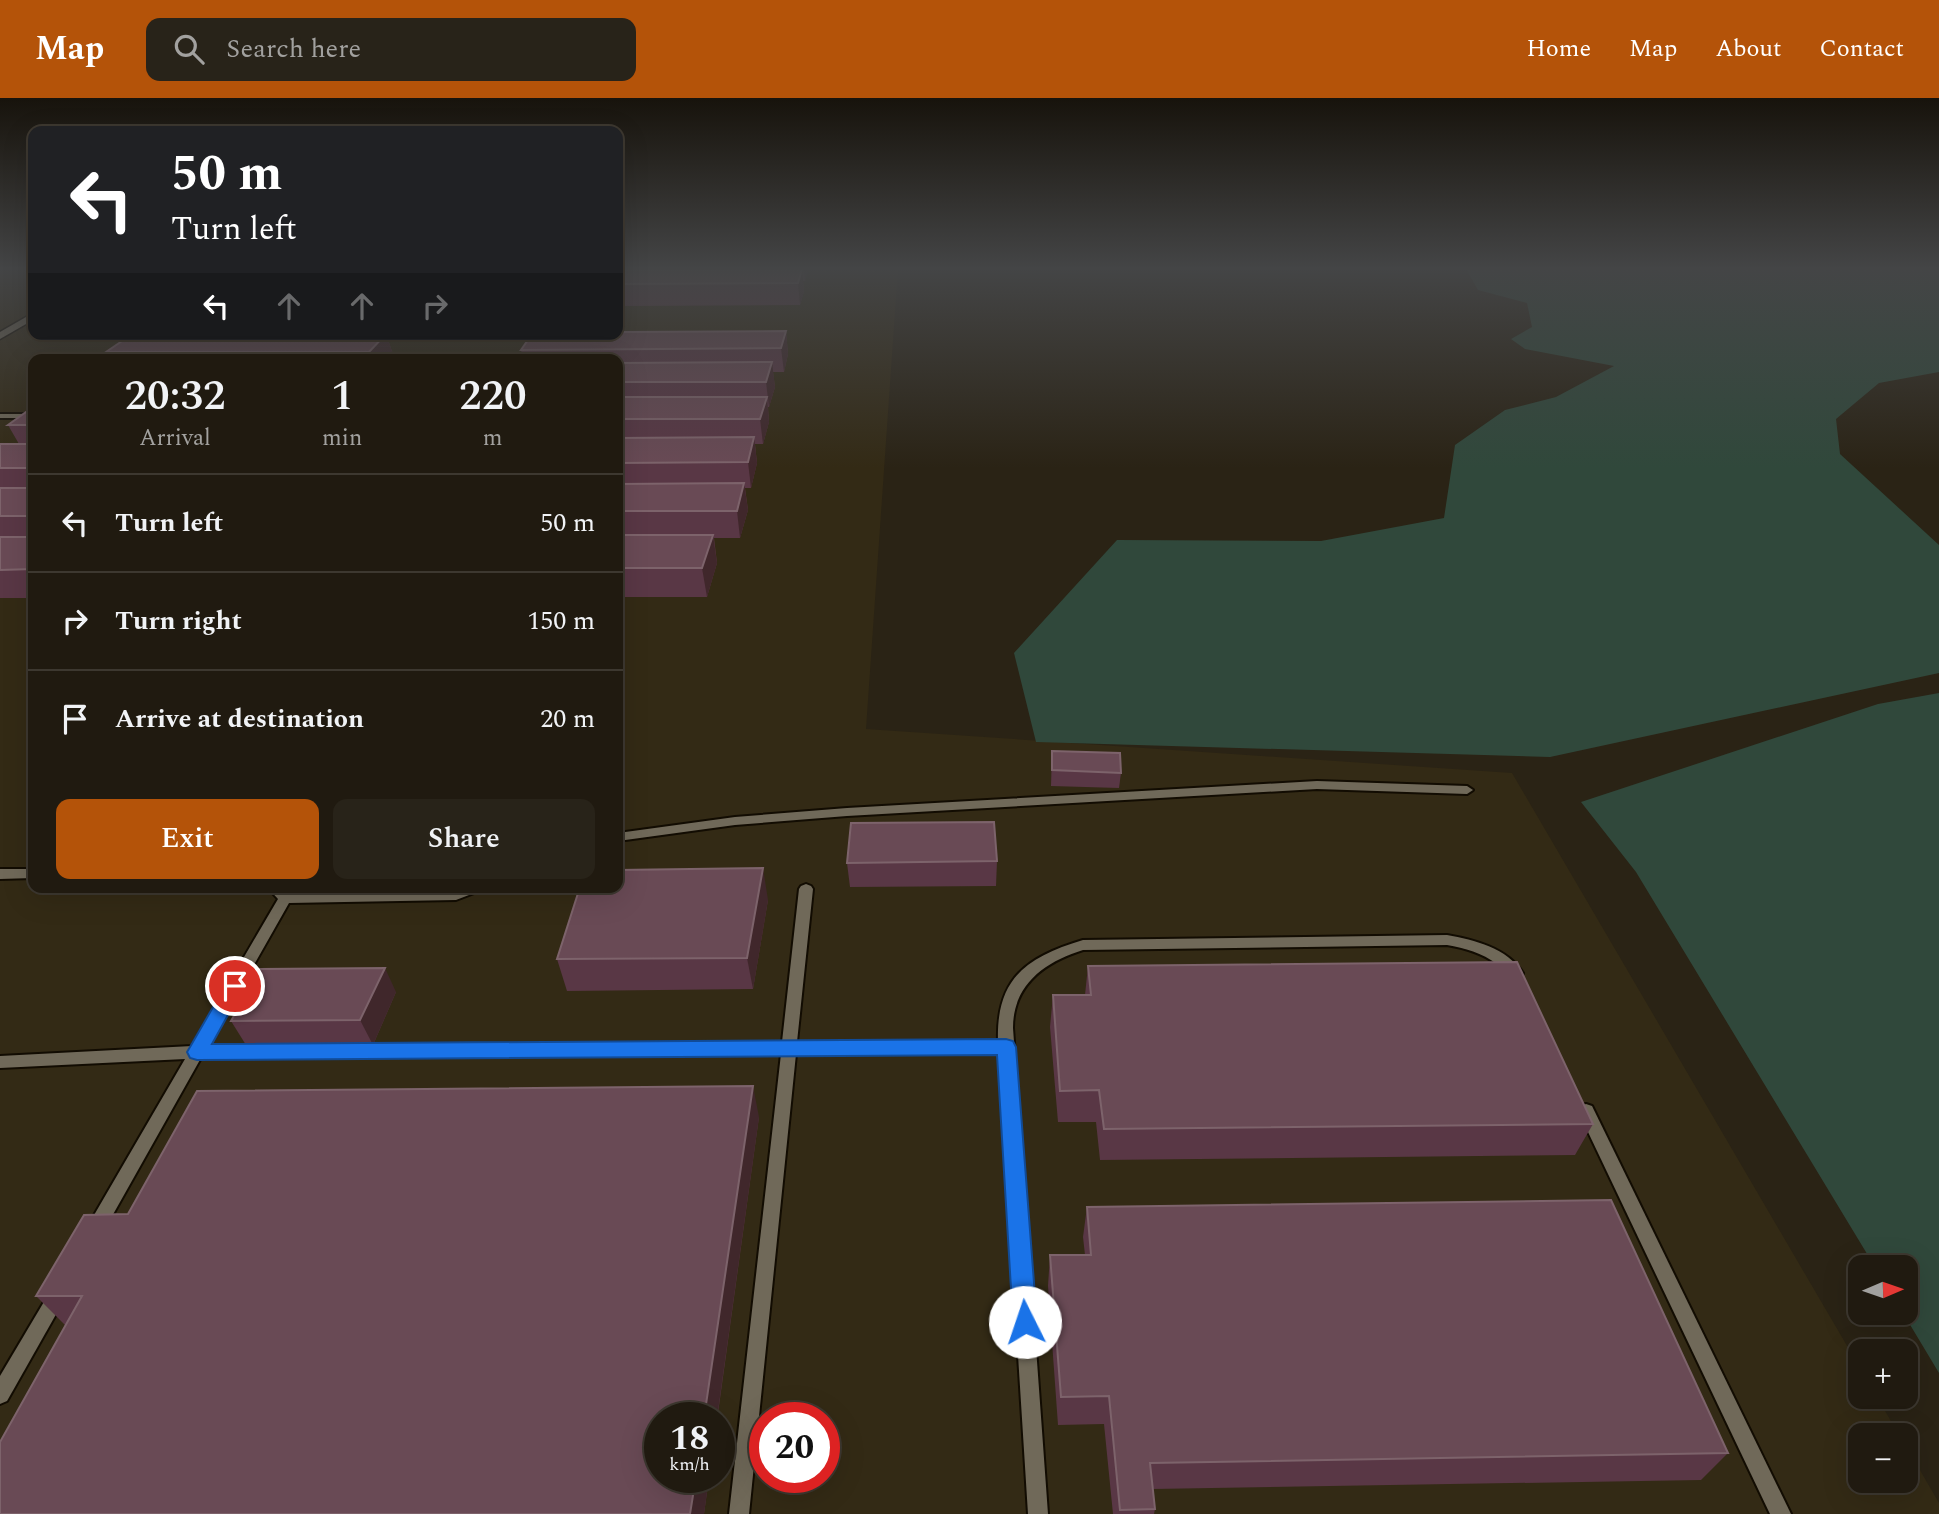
<!DOCTYPE html>
<html lang="en">
<head>
<meta charset="utf-8">
<style>
	:root { --surface:#201a10; --page:#282319; --text:#f1f3f6; --muted:#a2a19f; --line:#3d3830; --accent:#b45309 }
	body { margin:0; font-family:Spectral,serif; background:var(--page); color:var(--text); height:100vh; display:flex; flex-direction:column; font-size:26px; white-space:nowrap }
	* { box-sizing:border-box; margin:0 }
	p { font-size:23px; color:var(--muted) }
	.icon { flex:none; width:38px; height:38px; fill:none; stroke:currentColor; stroke-width:2; stroke-linecap:round; stroke-linejoin:round }
	.map { position:relative; flex:1; overflow:hidden }
	.panel { position:absolute; left:28px; top:256px; width:595px; height:539px; display:flex; flex-direction:column; background:var(--surface); border-radius:14px; box-shadow:0 7px 28px #0002,0 0 0 2px var(--line) }
	.panel>* { flex:none }
	.banner { position:absolute; left:28px; top:28px; width:595px; height:214px; border-radius:14px; box-shadow:0 7px 28px #0002,0 0 0 2px var(--line); background:#202124; color:#fff; overflow:hidden }
	.needle { width:46px; rotate:88deg }
	.tools { position:absolute; left:1848px; top:1157px; display:grid; gap:14px }
	.tools a { display:grid; place-items:center; width:70px; height:70px; border-radius:14px; background:var(--surface); box-shadow:0 7px 28px #0002,0 0 0 2px var(--line); font-size:35px }
	.speed { position:absolute; left:644px; top:1304px; display:flex; gap:14px; font-size:35px; font-weight:700; text-align:center }
	.speed>* { display:grid; place-content:center; width:91px; height:91px; border-radius:50%; background:var(--surface); box-shadow:0 7px 28px #0002,0 0 0 2px var(--line); line-height:1 }
	.speed small { font-size:18px; font-weight:400 }
	.speed .limit { border:10px solid #d22; background:#fff; color:#111 }
	.pin { position:absolute; display:grid; place-items:center; width:60px; height:60px; color:#fff; margin:-30px; border:4px solid #fff; border-radius:50%; box-shadow:0 2px 7px #0007 }
	.me { position:absolute; width:77px; margin:-38px; rotate:356deg; stroke-linejoin:round; filter:drop-shadow(0 0 5px #0008) }
	.turn { display:flex; align-items:center; gap:24px; height:147px; padding:0 28px; font-size:32px }
	.turn .icon { width:91px; height:91px; stroke-width:2.5 }
	.turn b { display:block; font-size:49px; line-height:60px }
	.lanes { display:flex; align-items:center; height:66px; padding:0 28px; background:#0003; justify-content:center; gap:35px; direction:ltr }
	.lanes .off { opacity:.35 }
	.eta { display:flex; justify-content:space-evenly; align-items:center; height:119px; text-align:center }
	.eta b { font-size:42px; font-weight:600; line-height:49px }
	.cta { display:flex; gap:14px; margin-top:auto; padding:14px 28px }
	.cta a { flex:1; height:80px; border-radius:14px; background:var(--accent); color:#fff; font-size:28px; font-weight:600; line-height:80px; text-align:center }
	.cta a+a { background:var(--page); color:var(--text) }
	ul { padding:0; list-style:none }
	li { display:flex; align-items:center; gap:21px; height:98px; padding:0 28px; border-top:2px solid var(--line) }
	li div { flex:1 }
	li b { display:block; font-size:26px }
	li em { font-style:normal }
	header { display:flex; align-items:center; gap:42px; box-sizing:border-box; height:98px; padding:0 35px; background:var(--accent); color:#fff }
	header strong { font-size:33px }
	nav { display:flex; gap:38px; margin-inline-start:auto; font-size:24px }
	.search { width:490px; height:63px; background:var(--page); display:flex; align-items:center; gap:18px; box-sizing:border-box; padding:0 24px; border-radius:14px; color:var(--muted); font-size:26px }
	.map>svg:first-child { display:block }
	.built { fill:#332a15; fill-rule:evenodd }
	.green { fill:#30483b }
	.lines { fill:none; stroke-linecap:round; stroke-linejoin:round }
	.service-casing { stroke:#120c02; stroke-width:4 }
	.minor-casing { stroke:#120c02; stroke-width:3 }
	.service { fill:#706959; fill-rule:evenodd }
	.minor { fill:#706959; fill-rule:evenodd }
	.wall { fill:#593745 }
	.shaded-wall { fill:#40272b }
	.building { fill:#694a55; stroke:#7d636b; stroke-width:2 }
	.route { fill:#1a73e8; stroke:#114b97; stroke-width:2 }
</style>
</head>
<body>
<header>
<strong>Map</strong>
<div class="search"><svg class="icon" aria-label="search" viewBox="0 0 24 24"><circle cx="10" cy="10" r="6"/><path d="M15 15l6 6"/></svg>Search here</div>
<nav><a>Home</a><a>Map</a><a>About</a><a>Contact</a></nav>
</header>
<div class="map">
<svg width="1939" height="1416" viewBox="0 0 1939 1416">
	<rect width="100%" height="100%" fill="#2a2315"/>
	<path class="built" d="M0 171H33V236H618V171H898L866 631 1512 675 1860 1270V1298L1877 1299 1899 1337H1860V1382H1906V1348L1939 1405V1416H0ZM33 261H618V789H33ZM660 1320H719V1379H660ZM765 1320H824V1379H765Z"/>
	<g class="green">
		<path d="M1466 171H1939V274L1879 285 1836 321 1840 356 1939 447V575L1550 659 1036 644 1014 555 1117 442 1321 443 1444 420 1455 347 1505 312 1556 299 1614 268 1525 251 1511 241 1532 229 1527 205 1478 192Z"/>
		<path d="M1939 595V1275L1903 1215 1906 1214V1169H1875L1636 774 1581 704 1878 606Z"/>
	</g>
	<g class="lines">
		<defs>
			<g id="service">
				<rect x="0" y="316" width="33" height="4"/>
				<path d="M1317 683 1467 688 1473 692 1467 696 1317 691 847 718 735 727 618 743V735L735 719 847 710Z"/>
				<path d="M0 771H33V780L0 781Z"/>
				<path d="M806 786 811 788 813 791 797 944 998 943C996 880 1027 859 1083 842L1447 837C1475 842 1507 850 1523 875L1521 879C1510 882 1506 872 1497 866 1482 855 1465 850 1447 847L1083 852C1045 864 1013 886 1013 930L1048 1416H1028L999 955 796 956 749 1416H729L781 956 201 960 102 1136 96 1138 90 1136 87 1130 90 1124 185 961 0 970V958L192 948 278 801 267 789H282L288 795 455 792 463 789H483L482 792 456 802 289 805 208 948 782 944 799 791 801 788Z"/>
				<path d="M1586 1006 1592 1008 1791 1416H1770L1578 1013 1580 1008Z"/>
				<path d="M57 1189 63 1192 66 1198 63 1204 7 1303 0 1306V1278L51 1192Z"/>
			</g>
			<path id="minor" d="M33 215V222L0 241V234Z"/>
		</defs>
		<use href="#service" class="service-casing"/>
		<use href="#minor" class="minor-casing"/>
		<use href="#service" class="service"/>
		<use href="#minor" class="minor"/>
	</g>
	<g class="wall">
		<path d="M618 171H808L805 183H803L804 193 800 207 618 208Z"/>
		<path d="M786 233 788 256 784 274H773L775 289 769 309H768L769 324 763 346H755L757 365 751 390H745L748 412 740 440H714L717 465 707 499H618V261H523L521 252Z"/>
		<path d="M386 236 394 259 392 261H109L106 254Z"/>
		<path d="M396 236H417L415 239H397Z"/>
		<path d="M33 309V500H0V346H19L8 327Z"/>
		<path d="M1052 653 1121 675 1119 690 1051 688Z"/>
		<path d="M997 763 996 788 850 789 847 765Z"/>
		<path d="M768 802 753 891 567 893 557 861Z"/>
		<path d="M1088 868 1593 1026 1575 1057 1100 1062 1096 1024H1058L1050 929 1053 897H1085Z"/>
		<path d="M396 894 373 947H246L231 923Z"/>
		<path d="M759 1019 704 1416H0L65 1227 36 1198 128 1116Z"/>
		<path d="M1087 1109 1728 1355 1701 1382 1153 1391 1155 1411 1154 1416H1113L1104 1326 1058 1327 1048 1188 1050 1157H1085L1083 1139Z"/>
	</g>
	<g class="shaded-wall">
		<path d="M802 171 804 193 800 207 798 185Z"/>
		<path d="M804 171H808L805 183Z"/>
		<path d="M786 233 788 256 784 274 781 250Z"/>
		<path d="M386 236 394 259 392 261H372L369 254Z"/>
		<path d="M772 264 775 289 769 309 766 284Z"/>
		<path d="M767 299 769 324 763 346 760 321Z"/>
		<path d="M754 339 757 365 751 390 748 364Z"/>
		<path d="M744 385 748 412 740 440 737 413Z"/>
		<path d="M713 437 717 465 707 499 702 470Z"/>
		<path d="M763 770 768 802 753 891 747 860Z"/>
		<path d="M385 870 396 894 373 947 360 922Z"/>
		<path d="M753 988 759 1019 717 1320H704Z"/>
		<path d="M696 1379H709L704 1416H690Z"/>
	</g>
	<g class="building">
		<path d="M802 171 798 185 618 186V172Z"/>
		<path d="M786 233 781 250 521 252 532 236H618V234Z"/>
		<path d="M386 236 369 254H106L131 237Z"/>
		<path d="M772 264 766 284H618V265Z"/>
		<path d="M618 299H767L760 321H618Z"/>
		<path d="M33 309V327H8Z"/>
		<path d="M754 339 748 364 618 365V340Z"/>
		<rect x="0" y="346" width="33" height="24"/>
		<path d="M744 385 737 413H618V386Z"/>
		<rect x="0" y="390" width="33" height="28"/>
		<path d="M618 437H713L702 470H618Z"/>
		<path d="M0 439H33V471L0 472Z"/>
		<path d="M1052 653 1120 655 1121 675 1052 672Z"/>
		<path d="M994 724 997 763 847 765 851 725Z"/>
		<path d="M763 770 747 860 557 861 580 789H618V772Z"/>
		<path d="M1517 864 1593 1026 1104 1031 1099 992 1060 993 1053 897H1091L1088 868Z"/>
		<path d="M385 870 360 922 231 923 260 871Z"/>
		<path d="M753 988 704 1320H660V1379H696L690 1416H0V1344L82 1198H36L84 1117 128 1116 197 993Z"/>
		<path d="M1611 1102 1728 1355 1150 1365 1155 1411 1120 1412 1109 1298 1061 1299 1050 1157H1091L1087 1109Z"/>
	</g>
	<linearGradient id="sky" x2="0" y2="1"><stop stop-color="#17130c"/><stop offset="0.46" stop-color="#444546"/><stop offset="1" stop-color="#444546" stop-opacity="0"/></linearGradient>
	<rect width="1939" height="370" fill="url(#sky)"/>
	<path class="route" d="M235 881 242 883 244 888 212 946 1006 941 1013 943 1016 949 1037 1224 1033 1232 1025 1235 1016 1232 1013 1224 997 957 197 962 190 960 187 954 190 949 228 883Z"/>
</svg>
<div class="tools">
<a><svg class="needle" viewBox="-14 -14 28 28"><path d="M0-13l5 13h-10z" fill="#e53935"/><path d="M0 13l5-13h-10z" fill="#a2a19f"/></svg></a>
<a>+</a>
<a>−</a>
</div>
<div class="speed"><div>18<small>km/h</small></div><div class="limit">20</div></div>
<div class="pin" style="left:235px;top:888px;background:#d93025"><svg class="icon" aria-label="arrive" viewBox="0 0 24 24"><path d="M6 21V4h12l-3 4 3 4H6"/></svg></div>
<svg class="me" style="left:1025px;top:1224px" viewBox="-20 -20 40 40"><circle r="19" fill="#fff"/><path d="M0-13L10 11 0 6-10 11z" fill="#1a73e8"/></svg>
<div class="banner">
<div class="turn"><svg class="icon" aria-label="left" viewBox="0 0 24 24"><path d="M17 20v-9H6M10 6l-5 5 5 5"/></svg><div><b>50 m</b>Turn left</div></div>
<div class="lanes"><svg class="icon" aria-label="left" viewBox="0 0 24 24"><path d="M17 20v-9H6M10 6l-5 5 5 5"/></svg><svg class="icon off" aria-label="ahead" viewBox="0 0 24 24"><path d="M12 20V5M6 11l6-6 6 6"/></svg><svg class="icon off" aria-label="ahead" viewBox="0 0 24 24"><path d="M12 20V5M6 11l6-6 6 6"/></svg><svg class="icon off" aria-label="right" viewBox="0 0 24 24"><path d="M7 20v-9h11M14 6l5 5-5 5"/></svg></div>
</div>
<section class="panel">
<div class="eta">
<div><b>20:32</b><p>Arrival</p></div>
<div><b>1</b><p>min</p></div>
<div><b>220</b><p>m</p></div>
</div>
<ul>
<li><svg class="icon" aria-label="left" viewBox="0 0 24 24"><path d="M17 20v-9H6M10 6l-5 5 5 5"/></svg><div><b>Turn left</b></div><em>50 m</em></li>
<li><svg class="icon" aria-label="right" viewBox="0 0 24 24"><path d="M7 20v-9h11M14 6l5 5-5 5"/></svg><div><b>Turn right</b></div><em>150 m</em></li>
<li><svg class="icon" aria-label="arrive" viewBox="0 0 24 24"><path d="M6 21V4h12l-3 4 3 4H6"/></svg><div><b>Arrive at destination</b></div><em>20 m</em></li>
</ul>
<div class="cta"><a>Exit</a><a>Share</a></div>
</section>
</div>
</body>
</html>
